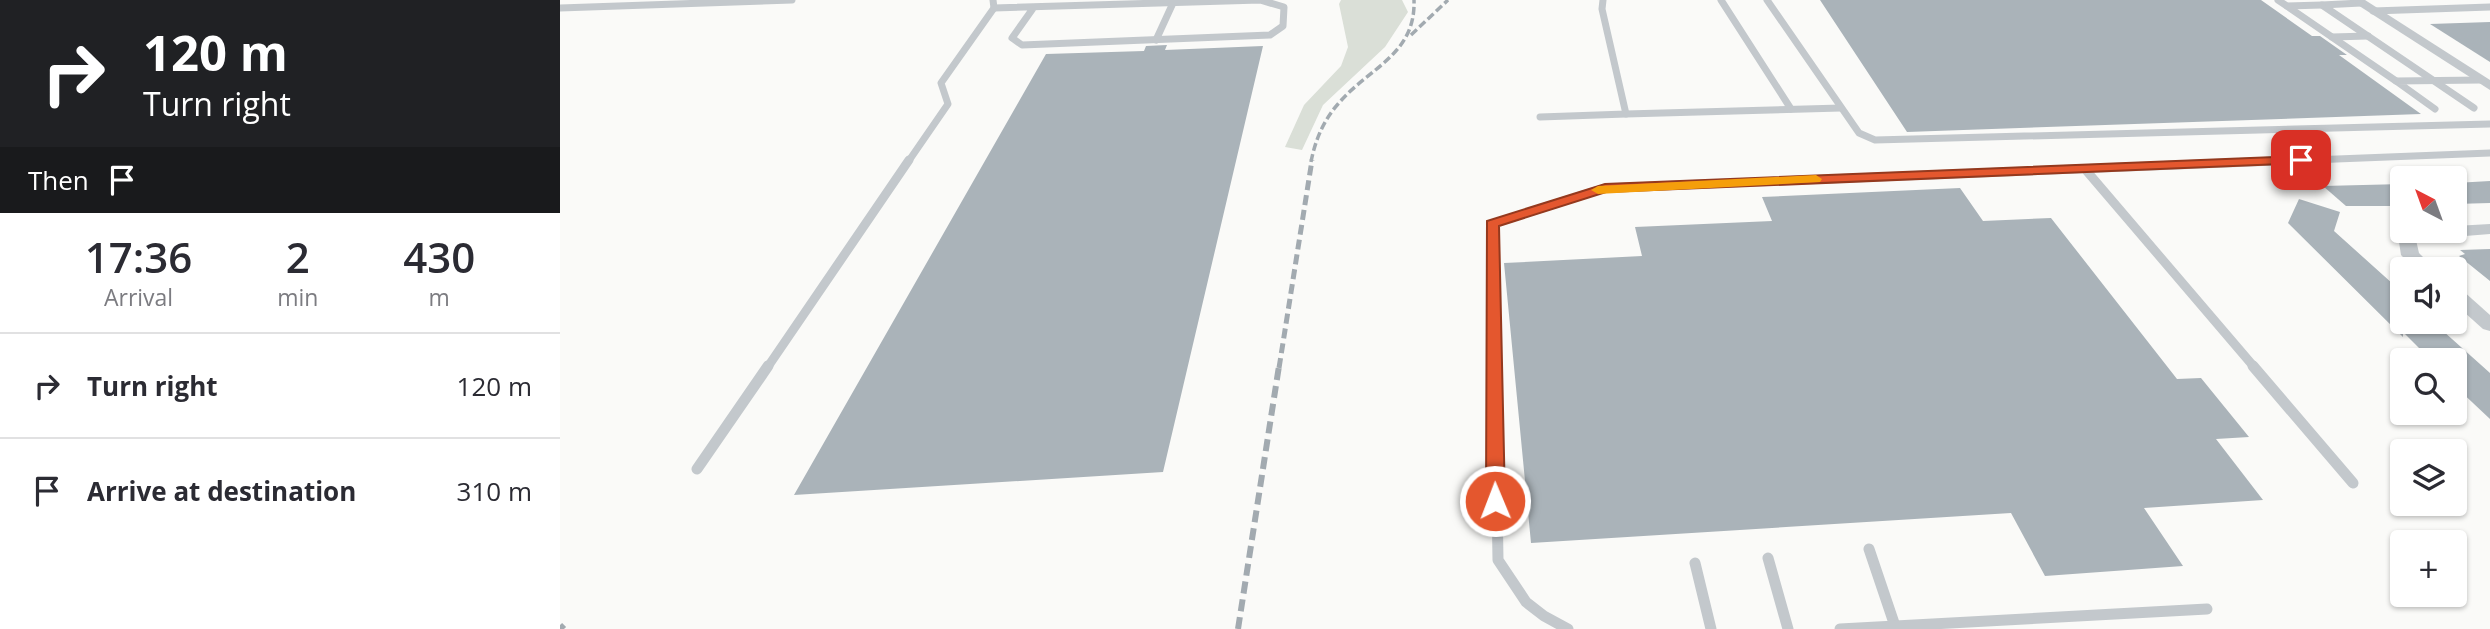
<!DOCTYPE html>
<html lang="en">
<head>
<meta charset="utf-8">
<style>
	:root { --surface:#fff; --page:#f2f2f3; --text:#2b2b33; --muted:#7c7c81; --line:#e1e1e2 }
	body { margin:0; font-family:"Open Sans",sans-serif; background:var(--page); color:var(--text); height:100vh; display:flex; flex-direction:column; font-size:26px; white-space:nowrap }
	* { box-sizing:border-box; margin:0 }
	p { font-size:23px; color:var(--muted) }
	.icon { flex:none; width:38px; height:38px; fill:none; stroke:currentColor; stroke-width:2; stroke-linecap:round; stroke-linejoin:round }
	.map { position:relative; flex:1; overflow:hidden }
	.details { display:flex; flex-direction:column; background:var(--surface); width:560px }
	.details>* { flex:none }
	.banner { background:#202124; color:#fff; overflow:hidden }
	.needle { width:46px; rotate:319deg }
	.buttons { position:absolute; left:1830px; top:166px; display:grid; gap:14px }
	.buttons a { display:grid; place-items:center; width:77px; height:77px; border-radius:7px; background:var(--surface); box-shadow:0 2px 5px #0004; font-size:35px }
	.pin { position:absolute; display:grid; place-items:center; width:60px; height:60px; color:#fff; margin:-30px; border-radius:14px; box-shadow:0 4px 10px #0006 }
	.me { position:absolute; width:77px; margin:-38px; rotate:359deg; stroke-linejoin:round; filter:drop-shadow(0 0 5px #0008) }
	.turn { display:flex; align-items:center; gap:24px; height:147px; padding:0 28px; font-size:32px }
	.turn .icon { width:91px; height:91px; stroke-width:2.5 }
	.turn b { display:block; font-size:49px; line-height:60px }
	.then { display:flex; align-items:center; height:66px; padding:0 28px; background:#0003; gap:14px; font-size:26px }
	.eta { display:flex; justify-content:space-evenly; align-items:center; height:119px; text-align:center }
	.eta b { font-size:42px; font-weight:600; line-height:49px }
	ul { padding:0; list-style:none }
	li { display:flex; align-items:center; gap:21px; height:105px; padding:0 28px; border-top:2px solid var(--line) }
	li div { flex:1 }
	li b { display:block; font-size:26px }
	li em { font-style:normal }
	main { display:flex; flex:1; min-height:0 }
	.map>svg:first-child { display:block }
	.green { fill:#dadfd7 }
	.building { fill:#aab3b9 }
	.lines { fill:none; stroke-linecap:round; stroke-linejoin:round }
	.lane-far2 { stroke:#c3c8cc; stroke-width:7 }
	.lane-far1 { stroke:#c3c8cc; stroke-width:9 }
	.lane { stroke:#c3c8cc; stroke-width:11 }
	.street { fill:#c3c8cc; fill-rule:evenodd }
	.rail-far2 { stroke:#a2aab0; stroke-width:3.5; stroke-dasharray:8 3.5; stroke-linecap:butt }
	.rail-far1 { stroke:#a2aab0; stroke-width:5; stroke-dasharray:10 5; stroke-linecap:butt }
	.rail { stroke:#a2aab0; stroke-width:6; stroke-dasharray:12 6; stroke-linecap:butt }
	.route { fill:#e4572e; stroke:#94391e; stroke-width:2 }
	.slow { fill:#f59e0b }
</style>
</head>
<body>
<main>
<section class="details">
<div class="banner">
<div class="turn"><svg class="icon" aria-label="right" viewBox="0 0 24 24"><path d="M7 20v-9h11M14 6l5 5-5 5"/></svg><div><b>120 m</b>Turn right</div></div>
<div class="then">Then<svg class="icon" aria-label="arrive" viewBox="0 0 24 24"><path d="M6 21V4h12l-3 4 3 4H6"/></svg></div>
</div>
<div class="eta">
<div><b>17:36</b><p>Arrival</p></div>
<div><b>2</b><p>min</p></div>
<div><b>430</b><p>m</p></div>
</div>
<ul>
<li><svg class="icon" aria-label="right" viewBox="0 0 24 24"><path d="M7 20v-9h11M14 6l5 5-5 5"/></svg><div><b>Turn right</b></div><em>120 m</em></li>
<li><svg class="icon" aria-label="arrive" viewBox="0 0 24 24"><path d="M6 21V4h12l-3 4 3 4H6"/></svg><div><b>Arrive at destination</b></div><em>310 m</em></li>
</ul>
</section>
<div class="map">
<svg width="1930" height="629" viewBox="0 0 1930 629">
	<rect width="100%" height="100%" fill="#fafaf8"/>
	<path class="green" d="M781 0H842L848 12 825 47 763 105 742 150 725 147 744 105 781 66 788 47 779 4Z"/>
	<g class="building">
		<path d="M1260 0H1701L1752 36H1760L1787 55H1779L1861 114 1347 132Z"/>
		<path d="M1930 22V62L1870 24Z"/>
		<path d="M607 45 605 50 703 46 603 472 234 495 486 54 584 51 586 46Z"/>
		<path d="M1930 181V203L1895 204V183Z"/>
		<path d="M1843 184V206H1786L1763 186Z"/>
		<path d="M1400 188 1423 221 1491 218 1617 379 1641 378 1689 437 1656 439 1703 500 1584 508 1623 566 1485 576 1451 513 971 543 944 263 1082 256 1075 227 1212 221 1202 197Z"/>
		<path d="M1739 199 1780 212 1774 231 1843 293V322H1873L1930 373V419L1896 387H1900L1895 382V360H1871L1843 332V337L1728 223Z"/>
		<path d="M1930 249V281L1899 256 1905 254 1900 250Z"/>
	</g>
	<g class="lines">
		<g class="lane-far2">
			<path d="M1161 0 1231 109"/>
			<path d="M1207 0 1299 133 1315 140 1930 124"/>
			<path d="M1718 0 1836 81"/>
			<path d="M1801 3 1762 5 1914 108"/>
			<path d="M1727 6 1762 5"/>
			<path d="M0 8 232 0"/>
			<path d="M434 8 700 0 724 7 723 26 710 35 462 45 452 38 474 7"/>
			<path d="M1813 11 1930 7"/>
			<path d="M1772 37 1808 36"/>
			<path d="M596 40 613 3"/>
			<path d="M1875 109 1836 81 1921 80"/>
			<path d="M1066 114 1281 108"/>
			<path d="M980 117 1066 114 1042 9 1043 0"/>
			<path d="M348 162 388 104 381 83 434 8 433 0"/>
			<path d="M1697 162 1930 153"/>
		</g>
		<g class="lane-far1">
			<path d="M1525 169 1695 368"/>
			<path d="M207 368 349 160"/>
			<path d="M935 368 932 224 1045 188 1741 160"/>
		</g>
		<g class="lane">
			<path d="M935 366 938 560 966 602 984 616 1008 629"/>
			<path d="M1693 366 1793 483"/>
			<path d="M137 469 208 366"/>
			<path d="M1309 549 1335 626"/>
			<path d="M1208 558 1228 629"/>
			<path d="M1135 563 1151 629"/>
			<path d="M1280 629 1647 609"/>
		</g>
		<g class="street">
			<path d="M1790 0H1805L1930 80V90Z"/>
			<path d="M1930 224V234L1856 240 1859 253 1876 270H1856L1841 255 1838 236 1841 232 1895 231V226Z"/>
			<path d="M1895 288 1902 290 1930 315V331L1923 329 1895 304Z"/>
		</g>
		<g class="rail-far2">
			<path d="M851 35 888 0"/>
			<path d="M751 162C755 141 763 121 778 104 808 68 856 55 854 0"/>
		</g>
		<path class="rail-far1" d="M719 368 752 160"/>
		<g class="rail">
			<path d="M0 625 4 629"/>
			<path d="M678 629 719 366"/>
		</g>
	</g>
	<path class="route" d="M1741 156 1746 157V163L1046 192 939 226 945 501 942 507 935 509 929 507 926 501 927 221 1045 184Z"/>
	<path class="slow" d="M1256 175 1262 179 1260 182 1038 194 1031 190 1038 186Z"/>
</svg>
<div class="buttons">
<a><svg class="needle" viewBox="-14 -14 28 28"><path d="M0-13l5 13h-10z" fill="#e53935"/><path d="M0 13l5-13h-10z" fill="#7c7c81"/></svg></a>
<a><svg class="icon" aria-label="sound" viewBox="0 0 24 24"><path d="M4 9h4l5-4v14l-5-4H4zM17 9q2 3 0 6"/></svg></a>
<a><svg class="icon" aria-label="search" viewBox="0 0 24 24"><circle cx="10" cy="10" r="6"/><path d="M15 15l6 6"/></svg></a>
<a><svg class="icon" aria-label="layers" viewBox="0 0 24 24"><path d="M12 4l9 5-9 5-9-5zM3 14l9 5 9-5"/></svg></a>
<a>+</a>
</div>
<div class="pin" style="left:1741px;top:160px;background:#d93025"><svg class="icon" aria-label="arrive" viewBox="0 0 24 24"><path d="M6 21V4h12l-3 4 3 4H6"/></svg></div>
<svg class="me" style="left:935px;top:501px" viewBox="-20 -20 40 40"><circle r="17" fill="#e4572e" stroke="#fff" stroke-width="3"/><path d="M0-11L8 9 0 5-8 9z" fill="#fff"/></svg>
</div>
</main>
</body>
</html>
